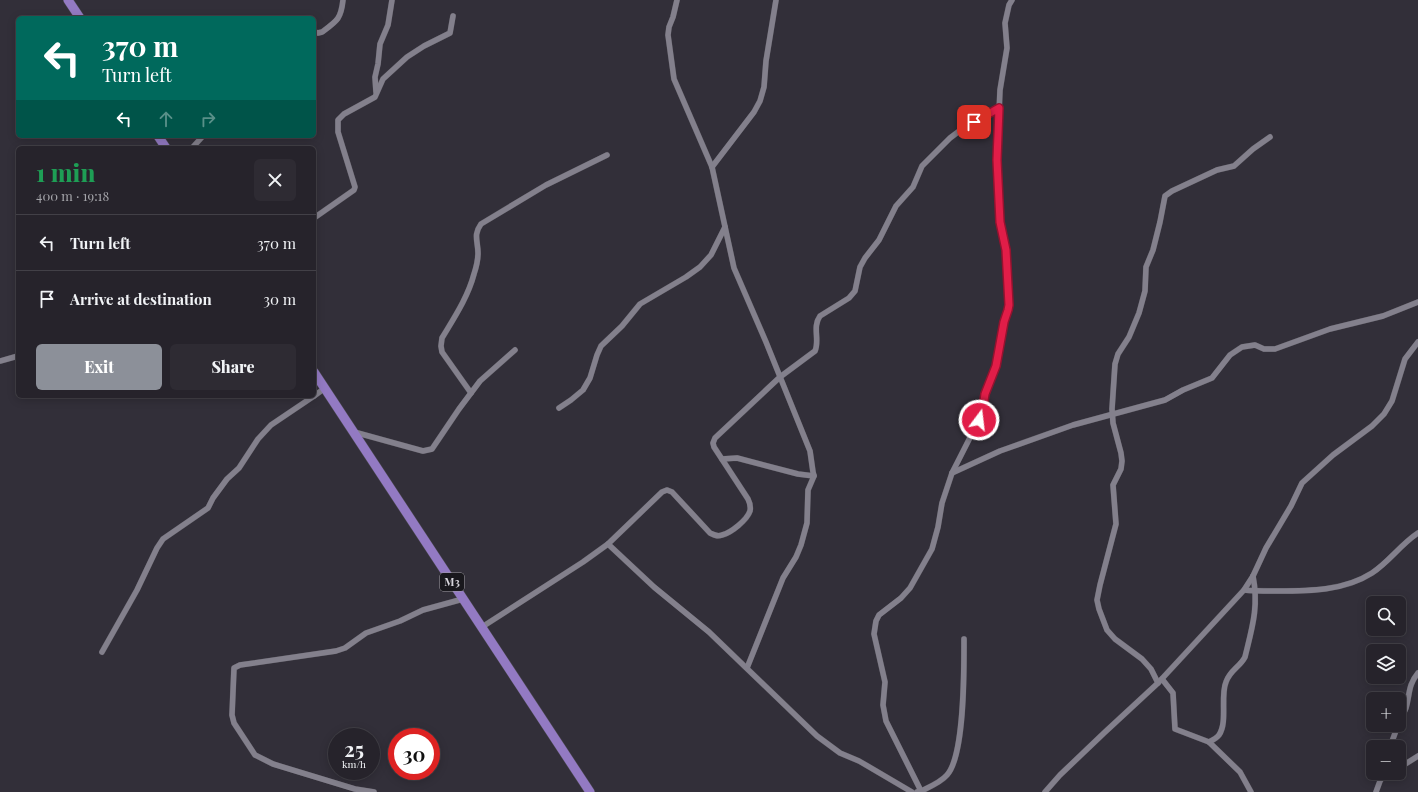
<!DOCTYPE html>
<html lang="en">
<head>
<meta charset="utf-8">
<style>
	:root { --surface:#26232b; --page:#2e2b33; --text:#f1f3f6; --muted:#a4a4a9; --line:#424047; --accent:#8c9099 }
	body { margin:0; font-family:"Playfair Display",serif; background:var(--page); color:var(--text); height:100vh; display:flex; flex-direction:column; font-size:15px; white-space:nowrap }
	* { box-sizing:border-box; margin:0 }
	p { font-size:13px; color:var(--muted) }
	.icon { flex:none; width:22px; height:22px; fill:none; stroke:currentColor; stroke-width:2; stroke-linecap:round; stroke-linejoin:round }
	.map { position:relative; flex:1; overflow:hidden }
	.side { position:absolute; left:16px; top:146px; width:300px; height:252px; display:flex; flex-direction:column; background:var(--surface); border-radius:6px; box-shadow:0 2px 10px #0003,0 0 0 1px var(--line) }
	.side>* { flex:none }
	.guide { position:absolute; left:16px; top:16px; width:300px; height:122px; border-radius:6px; box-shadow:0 2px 10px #0003,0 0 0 1px var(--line); background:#00695c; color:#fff; overflow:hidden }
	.controls { position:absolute; left:1366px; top:596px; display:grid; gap:8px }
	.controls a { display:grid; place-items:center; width:40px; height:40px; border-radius:6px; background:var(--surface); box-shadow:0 2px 10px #0003,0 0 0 1px var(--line); font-size:20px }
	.speed { position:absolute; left:328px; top:728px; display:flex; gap:8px; font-size:20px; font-weight:700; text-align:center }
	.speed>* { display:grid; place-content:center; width:52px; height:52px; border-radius:50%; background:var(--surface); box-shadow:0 2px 10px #0003,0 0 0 1px var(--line); line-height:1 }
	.speed small { font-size:10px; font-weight:400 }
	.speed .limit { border:6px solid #d22; background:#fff; color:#111 }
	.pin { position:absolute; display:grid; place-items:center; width:34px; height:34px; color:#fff; margin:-17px; border-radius:8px; box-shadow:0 2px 6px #0006 }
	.me { position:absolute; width:44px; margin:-22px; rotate:15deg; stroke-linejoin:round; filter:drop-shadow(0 0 3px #0008) }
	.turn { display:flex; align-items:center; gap:14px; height:84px; padding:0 20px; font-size:18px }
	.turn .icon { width:52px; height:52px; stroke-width:2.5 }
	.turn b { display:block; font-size:28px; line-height:34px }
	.lanes { display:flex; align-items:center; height:38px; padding:0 20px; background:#0003; justify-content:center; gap:20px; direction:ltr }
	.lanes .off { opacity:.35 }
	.round { display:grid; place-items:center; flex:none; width:42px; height:42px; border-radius:6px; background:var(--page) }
	.head { display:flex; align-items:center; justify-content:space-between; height:68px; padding:0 20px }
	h1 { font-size:24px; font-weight:800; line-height:30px; color:#1e9e55 }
	.primary-button { display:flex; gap:8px; margin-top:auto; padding:8px 20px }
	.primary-button a { flex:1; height:46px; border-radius:6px; background:var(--accent); color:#fff; font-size:16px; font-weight:800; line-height:46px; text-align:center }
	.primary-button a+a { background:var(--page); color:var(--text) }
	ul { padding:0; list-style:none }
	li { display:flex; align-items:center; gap:12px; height:56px; padding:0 20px; border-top:1px solid var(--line) }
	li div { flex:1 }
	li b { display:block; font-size:15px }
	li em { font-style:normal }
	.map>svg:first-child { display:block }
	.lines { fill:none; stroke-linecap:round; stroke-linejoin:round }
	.minor-casing { stroke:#4f4c55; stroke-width:6 }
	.primary-casing { stroke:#4f4c55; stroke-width:10 }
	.minor { stroke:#83808c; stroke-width:5.5 }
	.primary { stroke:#937ac3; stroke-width:9 }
	.route-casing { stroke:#92132f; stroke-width:10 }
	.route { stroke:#e11d48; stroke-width:7 }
	.labels { text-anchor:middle; stroke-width:3; stroke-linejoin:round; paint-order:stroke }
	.shield { fill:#19181d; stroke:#9f9da3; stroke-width:1 }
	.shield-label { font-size:11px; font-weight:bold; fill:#d8d6dd }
</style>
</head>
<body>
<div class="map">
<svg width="1418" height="792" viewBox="0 0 1418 792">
	<rect width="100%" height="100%" fill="#322f39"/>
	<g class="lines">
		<defs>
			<g id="minor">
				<path d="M677 0 673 17 669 27 668 35 674 79 712 167 734 268 766 342 810 451 813 472 814 476 808 490 807 523 801 545 796 557 783 578 747 668"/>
				<path d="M314 32 318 33 322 32C337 21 341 19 343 0"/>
				<path d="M376 92 375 77 378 64 380 44 388 25 392 0"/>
				<path d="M192 148 203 136"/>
				<path d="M712 167 754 112 760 101 764 87 766 61 776 0"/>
				<path d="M314 218 354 190 355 187 338 132V120L344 114 375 97 383 79 407 57 424 46 450 33 453 16"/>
				<path d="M0 361 18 356"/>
				<path d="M471 393 442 352 441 346 442 338C454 318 468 297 474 274 476 268 478 260 478 253 478 241 473 235 481 224L546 185 607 155"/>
				<path d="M314 396 325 388"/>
				<path d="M559 408 571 400 583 390 590 378 597 355 601 346 622 326 640 304 686 277 700 267 711 255 725 227"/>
				<path d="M354 432 423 451 432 449 459 409 480 381 515 350"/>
				<path d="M722 459 737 458 798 474 814 476"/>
				<path d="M952 473 1000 451 1073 425 1165 400 1183 390 1212 378 1230 355 1242 347 1255 345 1264 349H1275L1330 329 1383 316 1418 302"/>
				<path d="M608 544 654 587 709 632 817 736 840 753 859 761 912 792"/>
				<path d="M1244 590C1255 591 1266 591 1277 591 1309 591 1344 591 1372 573 1389 562 1401 544 1418 533"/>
				<path d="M482 627 583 562 608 544 662 492 667 490 672 492 710 533C714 535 717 537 722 535 731 533 747 520 750 511 751 506 750 503 748 499L714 447 713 443 715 438 780 377 815 351C820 340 812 327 820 316L849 298 855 291 860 267 865 258 879 240 896 206 913 187 922 166 950 138 962 129 999 108"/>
				<path d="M102 652 137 590 157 548 163 539 208 508 213 498 227 479 239 468 258 439 271 425 314 396"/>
				<path d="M1162 679 1173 693 1175 729 1209 742 1240 772 1251 792"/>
				<path d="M1158 683 1151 669 1142 659 1115 639 1107 630 1099 609 1097 600 1100 585 1116 524 1113 485 1121 469 1122 461 1121 453 1113 423 1112 409 1115 364 1118 354 1129 337 1139 313 1145 291 1146 267 1153 250 1160 222 1165 196 1172 191 1217 170 1234 166 1253 149 1270 137"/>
				<path d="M1399 722C1401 718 1404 713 1406 708 1410 694 1408 685 1418 673"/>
				<path d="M1209 742C1213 740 1217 738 1219 735 1228 722 1220 696 1226 682 1230 670 1240 667 1245 657 1252 628 1259 607 1253 576"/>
				<path d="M1390 747 1398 725"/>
				<path d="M1399 768 1418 756"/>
				<path d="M1380 780 1391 773"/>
				<path d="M921 791 886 721 883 705 885 682 874 634 876 621 879 615 901 598 910 588 932 549 938 527 942 503 952 473 982 414 985 394 997 366V355L1004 322 1008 310 1009 305 1006 250 1000 222 997 160 1000 90 1007 48 1005 23 1009 5 1012 0"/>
				<path d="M374 792 355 789 273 764 255 755 234 723 232 715 234 668 240 665 336 651 345 648 366 633 400 621 423 610 463 599"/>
				<path d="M917 792 921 791C929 787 940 783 947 775 965 755 964 668 964 639"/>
				<path d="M1045 792 1060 775 1104 733 1158 683 1244 590 1253 576 1266 548 1291 506 1302 483 1333 455 1372 426 1384 414 1392 401 1405 359 1418 342"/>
				<path d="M1376 792 1383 773"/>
			</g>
			<g id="primary">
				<path d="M68 0 80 18"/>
				<path d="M158 136 166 148"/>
				<path d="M314 372 590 792"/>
			</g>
		</defs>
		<use href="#minor" class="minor-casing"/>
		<use href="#primary" class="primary-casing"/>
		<use href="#minor" class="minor"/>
		<use href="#primary" class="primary"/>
	</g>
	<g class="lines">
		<defs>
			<path id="route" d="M974 122 999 108 997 160 1000 222 1006 250 1009 305 1008 310 1004 322 996 366 985 394 982 414 979 420"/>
		</defs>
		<use href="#route" class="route-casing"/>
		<use href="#route" class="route"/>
	</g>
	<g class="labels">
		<rect class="shield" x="440" y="573" width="24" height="18" rx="3"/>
		<g class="shield-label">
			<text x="452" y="586">M3</text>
		</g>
	</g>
</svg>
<div class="controls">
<a><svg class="icon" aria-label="search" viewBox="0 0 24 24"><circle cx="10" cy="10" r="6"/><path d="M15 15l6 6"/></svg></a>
<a><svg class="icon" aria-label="layers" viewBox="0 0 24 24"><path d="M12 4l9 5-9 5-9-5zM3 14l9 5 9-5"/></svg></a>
<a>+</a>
<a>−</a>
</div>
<div class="speed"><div>25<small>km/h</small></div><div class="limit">30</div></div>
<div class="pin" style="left:974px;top:122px;background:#d93025"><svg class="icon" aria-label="arrive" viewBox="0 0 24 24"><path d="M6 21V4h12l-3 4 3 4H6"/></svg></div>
<svg class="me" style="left:979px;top:420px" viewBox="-20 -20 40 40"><circle r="17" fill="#e11d48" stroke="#fff" stroke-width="3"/><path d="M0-11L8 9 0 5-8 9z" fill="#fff"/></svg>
<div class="guide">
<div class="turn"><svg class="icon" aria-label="left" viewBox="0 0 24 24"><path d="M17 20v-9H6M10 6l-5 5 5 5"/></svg><div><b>370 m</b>Turn left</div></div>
<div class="lanes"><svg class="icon" aria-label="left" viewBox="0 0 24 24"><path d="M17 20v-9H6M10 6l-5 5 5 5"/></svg><svg class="icon off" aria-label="ahead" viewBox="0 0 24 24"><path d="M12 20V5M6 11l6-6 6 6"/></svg><svg class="icon off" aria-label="right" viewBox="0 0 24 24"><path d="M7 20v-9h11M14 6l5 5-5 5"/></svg></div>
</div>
<section class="side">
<div class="head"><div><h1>1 min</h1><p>400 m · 19:18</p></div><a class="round"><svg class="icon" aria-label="close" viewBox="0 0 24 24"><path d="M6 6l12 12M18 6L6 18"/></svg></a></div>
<ul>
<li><svg class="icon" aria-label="left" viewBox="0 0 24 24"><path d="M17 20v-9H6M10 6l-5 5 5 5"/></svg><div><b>Turn left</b></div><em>370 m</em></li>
<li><svg class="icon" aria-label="arrive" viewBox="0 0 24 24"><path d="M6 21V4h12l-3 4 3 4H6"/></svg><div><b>Arrive at destination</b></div><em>30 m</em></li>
</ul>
<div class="primary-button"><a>Exit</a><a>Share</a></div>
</section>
</div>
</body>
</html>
